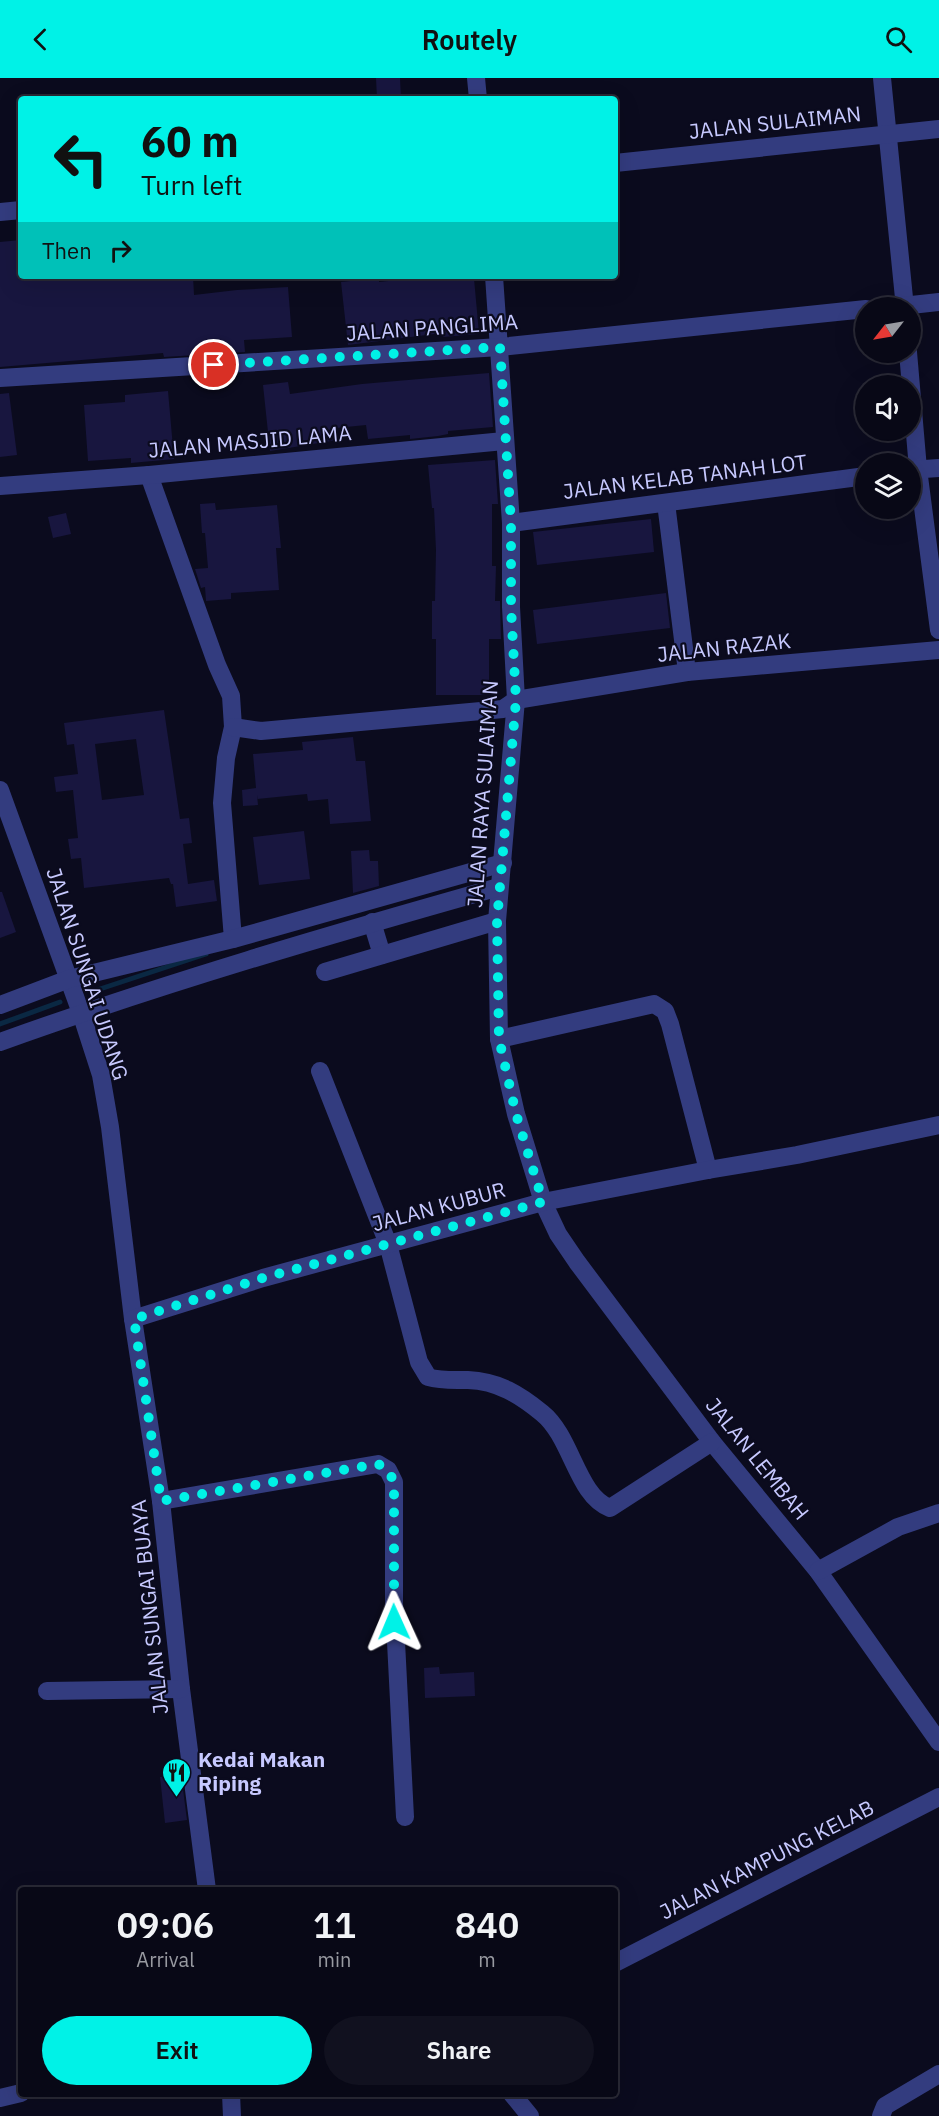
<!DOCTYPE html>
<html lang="en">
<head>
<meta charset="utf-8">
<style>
	:root { --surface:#080816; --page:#11111f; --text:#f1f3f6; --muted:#989aa1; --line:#292935; --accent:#00f2e7 }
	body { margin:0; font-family:"IBM Plex Sans",sans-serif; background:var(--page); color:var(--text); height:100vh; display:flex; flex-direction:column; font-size:22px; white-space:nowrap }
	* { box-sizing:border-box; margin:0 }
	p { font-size:20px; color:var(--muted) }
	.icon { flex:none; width:33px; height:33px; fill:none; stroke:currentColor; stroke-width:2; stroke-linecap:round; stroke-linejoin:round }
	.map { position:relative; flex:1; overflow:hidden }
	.drawer { position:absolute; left:18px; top:1809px; width:600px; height:210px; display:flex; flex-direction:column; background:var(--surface); border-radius:6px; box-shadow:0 6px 24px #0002,0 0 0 2px var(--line) }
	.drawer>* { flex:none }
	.hud { position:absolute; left:18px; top:18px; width:600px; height:183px; border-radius:6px; box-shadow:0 6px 24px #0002,0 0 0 2px var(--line); background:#00f2e7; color:#111; overflow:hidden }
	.needle { width:39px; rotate:239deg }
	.tools { position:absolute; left:855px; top:219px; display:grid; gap:12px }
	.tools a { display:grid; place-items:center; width:66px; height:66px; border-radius:50%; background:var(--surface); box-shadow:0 6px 24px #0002,0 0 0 2px var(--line); font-size:30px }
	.pin { position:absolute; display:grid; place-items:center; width:51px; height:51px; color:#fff; margin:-26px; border:3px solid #fff; border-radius:50%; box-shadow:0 2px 6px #0007 }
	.me { position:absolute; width:66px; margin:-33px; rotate:359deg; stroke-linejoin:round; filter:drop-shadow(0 0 4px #0008) }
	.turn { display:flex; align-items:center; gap:21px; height:126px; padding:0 24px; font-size:27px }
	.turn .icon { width:78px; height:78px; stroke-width:2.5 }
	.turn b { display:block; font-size:42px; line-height:51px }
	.then { display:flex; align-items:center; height:57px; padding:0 24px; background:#0003; gap:12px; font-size:22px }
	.eta { display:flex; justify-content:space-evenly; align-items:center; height:102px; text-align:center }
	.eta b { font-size:36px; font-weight:600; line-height:42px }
	.button { display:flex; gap:12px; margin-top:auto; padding:12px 24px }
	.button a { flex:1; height:69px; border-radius:36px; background:var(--accent); color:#111; font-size:24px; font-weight:600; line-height:69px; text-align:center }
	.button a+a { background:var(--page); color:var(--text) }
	header { display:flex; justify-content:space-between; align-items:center; height:78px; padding:0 24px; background:var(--accent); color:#111; font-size:27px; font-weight:600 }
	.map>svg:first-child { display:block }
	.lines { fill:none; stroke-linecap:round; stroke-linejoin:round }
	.stream { stroke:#0a2843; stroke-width:5 }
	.building { fill:#18163f; fill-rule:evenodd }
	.minor { stroke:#333c7f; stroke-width:18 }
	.route { stroke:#00f2e7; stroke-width:10; stroke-dasharray:0 18 }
	.labels { text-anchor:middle; stroke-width:4.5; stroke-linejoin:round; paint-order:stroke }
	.street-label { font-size:21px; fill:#c7c9ff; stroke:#0b0b1e }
	.poi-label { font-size:21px; font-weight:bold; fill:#c7c9ff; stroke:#0b0b1e; text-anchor:start }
</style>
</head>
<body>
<header><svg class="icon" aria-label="back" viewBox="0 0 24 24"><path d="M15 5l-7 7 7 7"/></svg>Routely<svg class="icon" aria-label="search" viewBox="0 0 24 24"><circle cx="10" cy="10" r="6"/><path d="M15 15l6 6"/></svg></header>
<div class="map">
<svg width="939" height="2038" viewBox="0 0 939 2038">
	<rect width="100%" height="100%" fill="#0b0b1e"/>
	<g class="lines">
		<g class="stream">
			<path d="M91 914 206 876"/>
			<path d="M0 946 60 924"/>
		</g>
	</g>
	<g class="building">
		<path d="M376 0H400L401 21H377Z"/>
		<path d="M21 162V198H193L194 217 237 212 288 209 292 259 244 262 245 274 164 279 163 275 0 289V164Z"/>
		<path d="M434 198 474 200 479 256 443 259 442 255 348 267 341 204 379 200V204Z"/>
		<path d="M489 295 493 349 448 353V356L438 358 410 361V357L368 361 366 347 336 350 337 362 270 373 263 307 288 304 290 316 362 306Z"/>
		<path d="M168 313 174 381 131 385V380L88 383 84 327 125 324V317Z"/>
		<path d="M9 315 17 377 0 379V316Z"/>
		<path d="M495 382 498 426H492V488H496L495 523H500L501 561H489V617H436V561H432V523H435L436 472 434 430H432L428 387Z"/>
		<path d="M215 425 216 432 277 427 281 470H276L279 512 231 515V521L206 523 205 509 201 510 195 491 208 490 205 455H202L200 426Z"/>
		<path d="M66 435 71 456 53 460 48 439Z"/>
		<path d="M651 441 654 474 537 487 533 454Z"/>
		<path d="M666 515 670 550 537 566 533 532Z"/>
		<path d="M164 632 180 741 189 740 192 765 183 766 188 806 214 802 217 823 176 829 173 806H171L169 800 84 810 81 780 71 781 68 761 78 760 73 712 56 714 54 699 78 696 74 666 67 667 64 645ZM136 661 144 717 102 722 95 666Z"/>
		<path d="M353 659 356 683H365L371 743 330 746 328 721 308 723 307 716 257 721V717L258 727 243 728 242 712 256 710 253 676 303 672 302 664Z"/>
		<path d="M304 753 310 801 259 807 253 759Z"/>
		<path d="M369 772 370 783H378L379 808 353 815 351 773Z"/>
		<path d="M0 814H2L16 854 0 860Z"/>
		<path d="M439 1589 440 1596 474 1594 475 1618 425 1620 424 1590Z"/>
		<path d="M181 1696 187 1742 165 1745 160 1699Z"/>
	</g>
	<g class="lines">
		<g class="minor">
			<path d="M476 0 478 21"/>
			<path d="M882 0 905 230"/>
			<path d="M615 85 939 51"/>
			<path d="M0 134 21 132"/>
			<path d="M494 198 511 445V529L516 622 497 843 499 961 516 1036 543 1124 558 1156 577 1184 712 1364 818 1493 939 1664"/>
			<path d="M884 230 939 224"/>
			<path d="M908 274 918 391 939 552"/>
			<path d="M0 300 500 269 866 231"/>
			<path d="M910 392 939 390"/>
			<path d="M149 397 217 587 231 618 233 649 226 680 222 725 233 861"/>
			<path d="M0 408 149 397 504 363"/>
			<path d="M666 425 687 594"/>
			<path d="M511 445 866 398"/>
			<path d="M233 649 261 653 503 631 516 622 687 594 939 572"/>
			<path d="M0 712 81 935 101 997 110 1049 133 1241 161 1423 181 1611 207 1812"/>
			<path d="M372 844 382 877"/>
			<path d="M325 894 497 843"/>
			<path d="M0 927 69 901 233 861 503 785"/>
			<path d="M499 961 654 926 665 933 670 946 708 1092"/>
			<path d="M0 964C164 905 332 856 499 809"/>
			<path d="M320 993 388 1166 419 1284 428 1299C441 1303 454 1302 468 1302 498 1303 520 1317 542 1335 572 1359 577 1418 610 1430L712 1364"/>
			<path d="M133 1241 263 1200 543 1124 708 1092 797 1077 939 1047"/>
			<path d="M161 1423 378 1386 388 1392 394 1404V1525L405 1739"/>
			<path d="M818 1493 898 1449 939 1435"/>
			<path d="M47 1613 181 1611"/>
			<path d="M615 1885 939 1719"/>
			<path d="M231 2016 232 2038"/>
			<path d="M512 2016 530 2038"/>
			<path d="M0 2020 21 2015"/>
			<path d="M881 2038 885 2028 939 1996"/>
		</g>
	</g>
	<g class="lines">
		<path class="route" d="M214 287 500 269 511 445V529L516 622 497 843 499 961 516 1036 543 1124 263 1200 134 1241 161 1423 378 1386 388 1392 394 1404V1544"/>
	</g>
	<defs>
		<symbol id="restaurant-pin" viewBox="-11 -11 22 30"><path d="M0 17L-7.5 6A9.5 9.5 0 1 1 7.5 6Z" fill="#00f2e7" stroke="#0b0b1e"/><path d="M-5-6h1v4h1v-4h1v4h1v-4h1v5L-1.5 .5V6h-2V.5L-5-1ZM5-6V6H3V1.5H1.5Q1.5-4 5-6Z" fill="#111"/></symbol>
	</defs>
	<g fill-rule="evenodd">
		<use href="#restaurant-pin" x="160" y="1678" width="33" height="45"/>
	</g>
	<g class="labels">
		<g class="street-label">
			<text transform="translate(775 45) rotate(-6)" y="7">JALAN SULAIMAN</text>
			<text transform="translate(432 250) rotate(-4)" y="7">JALAN PANGLIMA</text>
			<text transform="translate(250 364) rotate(-5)" y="7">JALAN MASJID LAMA</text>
			<text transform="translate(685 399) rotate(-7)" y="7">JALAN KELAB TANAH LOT</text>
			<text transform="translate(724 570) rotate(-6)" y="7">JALAN RAZAK</text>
			<text transform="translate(483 716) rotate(-86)" y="7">JALAN RAYA SULAIMAN</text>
			<text transform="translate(87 896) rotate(72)" y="7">JALAN SUNGAI UDANG</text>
			<text transform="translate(439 1129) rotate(-15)" y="7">JALAN KUBUR</text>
			<text transform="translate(757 1381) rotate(51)" y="7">JALAN LEMBAH</text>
			<text transform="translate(150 1529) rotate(-96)" y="7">JALAN SUNGAI BUAYA</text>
			<text transform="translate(767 1782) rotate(-27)" y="7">JALAN KAMPUNG KELAB</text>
		</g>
		<g class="poi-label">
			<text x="198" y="1689">Kedai Makan<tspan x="198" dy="24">Riping</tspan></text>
		</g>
	</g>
</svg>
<div class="tools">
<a><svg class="needle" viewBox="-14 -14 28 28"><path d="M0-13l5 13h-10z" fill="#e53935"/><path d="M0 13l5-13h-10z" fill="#989aa1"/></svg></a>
<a><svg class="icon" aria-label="sound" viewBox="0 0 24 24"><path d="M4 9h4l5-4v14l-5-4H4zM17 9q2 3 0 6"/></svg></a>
<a><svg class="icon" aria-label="layers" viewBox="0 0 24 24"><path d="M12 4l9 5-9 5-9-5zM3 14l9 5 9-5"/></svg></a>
</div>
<div class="pin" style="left:214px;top:287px;background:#d93025"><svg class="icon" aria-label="arrive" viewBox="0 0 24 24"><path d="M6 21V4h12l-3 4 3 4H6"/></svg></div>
<svg class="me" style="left:394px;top:1544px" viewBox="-20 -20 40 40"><path d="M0-17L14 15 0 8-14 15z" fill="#00f2e7" stroke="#fff" stroke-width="4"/></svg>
<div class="hud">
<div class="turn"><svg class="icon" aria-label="left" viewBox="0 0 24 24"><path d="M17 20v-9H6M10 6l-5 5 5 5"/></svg><div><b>60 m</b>Turn left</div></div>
<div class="then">Then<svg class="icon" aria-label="right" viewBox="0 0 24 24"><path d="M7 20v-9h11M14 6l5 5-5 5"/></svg></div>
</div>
<section class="drawer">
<div class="eta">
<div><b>09:06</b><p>Arrival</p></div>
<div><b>11</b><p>min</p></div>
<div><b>840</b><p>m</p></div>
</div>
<div class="button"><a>Exit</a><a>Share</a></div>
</section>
</div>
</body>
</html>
